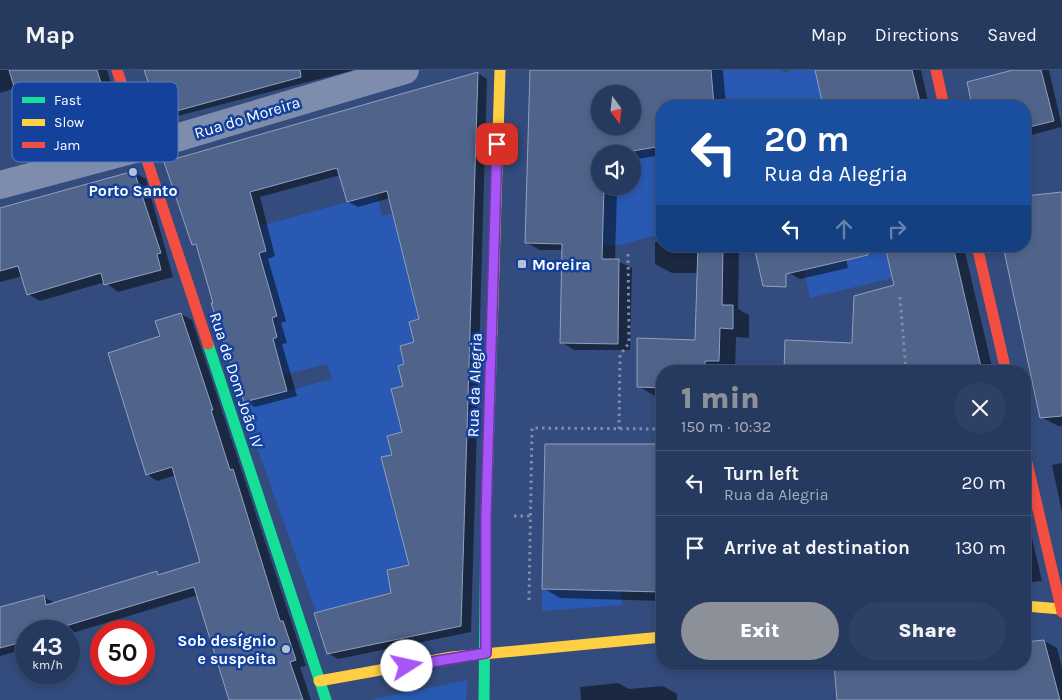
<!DOCTYPE html>
<html lang="en">
<head>
<meta charset="utf-8">
<style>
	:root { --surface:#26395e; --page:#2e4064; --text:#f1f3f6; --muted:#a4acbc; --line:#425373; --accent:#8c9099 }
	body { margin:0; font-family:Karla,sans-serif; background:var(--page); color:var(--text); height:100vh; display:flex; flex-direction:column; font-size:19px; white-space:nowrap }
	* { box-sizing:border-box; margin:0 }
	p { font-size:16px; color:var(--muted) }
	.icon { flex:none; width:28px; height:28px; fill:none; stroke:currentColor; stroke-width:2; stroke-linecap:round; stroke-linejoin:round }
	.map { position:relative; flex:1; overflow:hidden }
	.details { position:absolute; left:656px; top:295px; width:375px; height:305px; display:flex; flex-direction:column; background:var(--surface); border-radius:20px; box-shadow:0 2px 8px #0003,0 0 0 1px var(--line) }
	.details>* { flex:none }
	.guide { position:absolute; left:656px; top:30px; width:375px; height:152px; border-radius:20px; box-shadow:0 2px 8px #0003,0 0 0 1px var(--line); background:#1a4fa0; color:#fff; overflow:hidden }
	.needle { width:32px; rotate:165deg }
	.buttons { position:absolute; left:591px; top:15px; display:grid; gap:10px }
	.buttons a { display:grid; place-items:center; width:50px; height:50px; border-radius:50%; background:var(--surface); box-shadow:0 2px 8px #0003,0 0 0 1px var(--line); font-size:25px }
	.speed { position:absolute; left:15px; top:550px; display:flex; gap:10px; font-size:25px; font-weight:700; text-align:center }
	.speed>* { display:grid; place-content:center; width:65px; height:65px; border-radius:50%; background:var(--surface); box-shadow:0 2px 8px #0003,0 0 0 1px var(--line); line-height:1 }
	.speed small { font-size:12px; font-weight:400 }
	.speed .limit { border:8px solid #d22; background:#fff; color:#111 }
	.pin { position:absolute; display:grid; place-items:center; width:42px; height:42px; color:#fff; margin:-21px; border-radius:10px; box-shadow:0 2px 8px #0006 }
	.me { position:absolute; width:55px; margin:-28px; rotate:80deg; stroke-linejoin:round; filter:drop-shadow(0 0 4px #0008) }
	.turn { display:flex; align-items:center; gap:18px; height:105px; padding:0 25px; font-size:22px }
	.turn .icon { width:65px; height:65px; stroke-width:2.5 }
	.turn b { display:block; font-size:35px; line-height:42px }
	.lanes { display:flex; align-items:center; height:48px; padding:0 25px; background:#0003; justify-content:center; gap:25px; direction:ltr }
	.lanes .off { opacity:.35 }
	.round { display:grid; place-items:center; flex:none; width:52px; height:52px; border-radius:26px; background:var(--page) }
	.head { display:flex; align-items:center; justify-content:space-between; height:85px; padding:0 25px }
	h1 { font-size:30px; font-weight:800; line-height:38px; color:var(--accent) }
	.primary-button { display:flex; gap:10px; margin-top:auto; padding:10px 25px }
	.primary-button a { flex:1; height:58px; border-radius:30px; background:var(--accent); color:#fff; font-size:20px; font-weight:800; line-height:58px; text-align:center }
	.primary-button a+a { background:var(--page); color:var(--text) }
	ul { padding:0; list-style:none }
	li { display:flex; align-items:center; gap:15px; height:65px; padding:0 25px; border-top:1px solid var(--line) }
	li div { flex:1 }
	li b { display:block; font-size:19px }
	li em { font-style:normal }
	header { display:flex; align-items:center; gap:30px; box-sizing:border-box; height:70px; padding:0 25px; background:var(--surface); border-bottom:1px solid var(--line) }
	header strong { font-size:24px }
	nav { display:flex; gap:28px; margin-inline-start:auto; font-size:18px }
	.map>svg:first-child { display:block }
	.green { fill:#2959b2 }
	.shadow { fill:#0007; fill-rule:evenodd }
	.building { fill:#50648b; stroke:#92a0bc; fill-rule:evenodd }
	.lines { fill:none; stroke-linecap:round; stroke-linejoin:round }
	.path { stroke:#7e8dae; stroke-width:3; stroke-dasharray:2.5 4; stroke-linecap:butt }
	.street { stroke:#7e8dae; stroke-width:28 }
	.fast { stroke:#16e098; stroke-width:11 }
	.slow { stroke:#ffcf43; stroke-width:11 }
	.jam { stroke:#f24e42; stroke-width:11 }
	.route-casing { stroke:#6d37a1; stroke-width:12 }
	.route { stroke:#a855f7; stroke-width:9 }
	.poi-dot { fill:#b8c0d2; stroke:#14419c; stroke-width:2 }
	.labels { text-anchor:middle; stroke-width:5; stroke-linejoin:round; paint-order:stroke }
	.street-label { font-size:16px; fill:#fff; stroke:#14419c }
	.poi-label { font-size:16px; font-weight:bold; fill:#fff; stroke:#14419c }
	.key { fill:#14419c; stroke:#5a7aba; stroke-width:1 }
	.key-label { font-size:14px; fill:#fff }
</style>
</head>
<body>
<header>
<strong>Map</strong>
<nav><a>Map</a><a>Directions</a><a>Saved</a></nav>
</header>
<div class="map">
<svg width="1062" height="630" viewBox="0 0 1062 630">
	<rect width="100%" height="100%" fill="#334c7d"/>
	<g class="green">
		<path d="M711 0H782L783 3 793 0H848L819 17 823 36H714Z"/>
		<path d="M662 76V164L619 175H603L604 116H632V84L616 83Z"/>
		<path d="M377 124 382 146 392 143 419 249 409 252 414 272 400 276 404 294 398 296 403 316 391 319 402 362 387 367 392 385 381 388 409 495 387 500 392 522 316 542 241 333 332 309 327 294 283 305 273 269 277 267 272 248 277 246 259 183 266 181 260 156Z"/>
		<path d="M834 176H910L886 181 892 208 810 228 804 200 837 192Z"/>
		<path d="M542 519 622 521V535L542 541Z"/>
		<path d="M467 610 466 630H370Z"/>
	</g>
	<g class="shadow">
		<path d="M0 0H107L129 69 50 93 36 85 16 18 0 23Z"/>
		<path d="M145 0H354L174 47 164 42Z"/>
		<path d="M532 0H723L726 36H662V85L632 90V84H600V116H627V122L617 121 615 190 632 198 630 280H574L561 272 563 180H540L527 173ZM600 24H632V56H600Z"/>
		<path d="M816 0H921L929 36H823Z"/>
		<path d="M1018 0H1049L1062 57 1031 65 1025 61V36H974L968 13Z"/>
		<path d="M478 3 487 9 471 562 338 589 328 583 392 524 411 496 393 386 404 363 406 295 421 250 390 128 358 137 348 132 340 105 260 127 275 186 268 189 286 251 281 253 287 273 282 274 297 326 255 337 245 331 198 177 193 174 166 93Z"/>
		<path d="M134 102 146 109 173 207 118 222 105 212 40 231 28 224 23 206 0 212V139Z"/>
		<path d="M1062 123V356H1058L1041 347 1025 176V127Z"/>
		<path d="M655 172H662V176H733L739 180 738 239 749 245V268L736 267 735 301H662V326H655L638 316 696 271 698 203H672L655 194Z"/>
		<path d="M843 176 848 198 800 209 789 203Z"/>
		<path d="M917 176 964 178 993 301H785L786 271 853 275 896 216Z"/>
		<path d="M181 244 192 250 306 596 300 597 311 630H229L198 525 69 564V561H26V579L0 586V538L44 527 55 533 157 503 161 505 202 493 176 405 157 411 147 404 161 267Z"/>
		<path d="M546 375 662 376V531L560 528 543 518Z"/>
		<path d="M1062 393V442L1052 395Z"/>
		<path d="M1025 438 1042 511 1025 513Z"/>
		<path d="M1044 571 1057 578 1062 598V630H839L835 594H1025V573Z"/>
		<path d="M618 613 629 619 663 616 677 624V630H581L580 617Z"/>
	</g>
	<g class="building">
		<path d="M9 0H97L116 62 35 86Z"/>
		<path d="M144 0H300L301 7 169 43H163L155 32Z"/>
		<path d="M530 0H711L714 36H662V76L614 84H600V116H604L602 189H619L618 274 560 273 562 174 525 173ZM600 24H632V56H600Z"/>
		<path d="M815 0H912L921 36H823Z"/>
		<path d="M1013 0H1041L1054 51 1025 58V36H972L967 12Z"/>
		<path d="M478 2 461 556 327 584 314 543 391 523 387 500 409 495 381 387 392 385 387 366 402 362 391 319 403 316 398 296 404 294 400 276 414 272 409 252 419 249 387 121 347 132 337 98 250 122 266 181 259 183 277 246 272 248 277 267 273 269 287 321 244 332 211 233H213L196 174 192 175 164 92Z"/>
		<path d="M134 101 161 183 157 184 161 200 104 215 101 203 27 225 18 196 0 201V138Z"/>
		<path d="M1062 122V346L1040 348 1003 176H1025V126Z"/>
		<path d="M698 176H723L722 235H733V259L720 258 719 291H705V301H662V318L637 317V268L695 270Z"/>
		<path d="M754 176H867L868 185 786 204V217L763 216Z"/>
		<path d="M910 176H953L982 301H784L785 270 852 273 854 226 894 215 886 181Z"/>
		<path d="M181 243 213 340H211L230 400 233 399 280 551H283L296 590 290 592 303 630H229L194 517 49 561H26V571L0 578V537L44 525 46 535 157 501 158 505 200 492 172 397 146 405 108 283 160 266 155 251Z"/>
		<path d="M545 374H662V522L542 519Z"/>
		<path d="M1044 570 1060 630H837L834 594H1025V572Z"/>
	</g>
	<g class="lines">
		<g class="path">
			<path d="M900 227 906 301"/>
			<path d="M619 359 620 285 629 273 628 182"/>
			<path d="M514 446H531"/>
			<path d="M529 530 532 358 662 359"/>
		</g>
		<path class="street" d="M0 115 176 68 405 0"/>
		<g class="fast">
			<path d="M208 274 326 630"/>
			<path d="M484 630 486 445 492 263"/>
		</g>
		<g class="slow">
			<path d="M492 263 500 0"/>
			<path d="M1025 536 1061 539"/>
			<path d="M319 611 452 587 662 567"/>
		</g>
		<g class="jam">
			<path d="M117 0 208 274"/>
			<path d="M936 0 944 36"/>
			<path d="M977 176 1006 301"/>
			<path d="M1025 384 1062 542"/>
		</g>
	</g>
	<g class="lines">
		<defs>
			<path id="route" d="M407 596 486 583V445L497 74"/>
		</defs>
		<use href="#route" class="route-casing"/>
		<use href="#route" class="route"/>
	</g>
	<g class="poi-dot">
		<circle cx="133" cy="102" r="5"/>
		<rect x="517" y="189" width="10" height="10" rx="2.5"/>
		<circle cx="286" cy="579" r="5"/>
	</g>
	<g class="labels">
		<g class="street-label">
			<text transform="translate(247 47) rotate(-17)" y="6">Rua do Moreira</text>
			<text transform="translate(237 310) rotate(72)" y="6">Rua de Dom João IV</text>
			<text transform="translate(474 315) rotate(-88)" y="6">Rua da Alegria</text>
		</g>
		<g class="poi-label">
			<text x="133" y="126">Porto Santo</text>
			<text x="532" y="200" text-anchor="start">Moreira</text>
			<text x="276" y="576" text-anchor="end">Sob desígnio<tspan x="276" dy="18">e suspeita</tspan></text>
		</g>
	</g>
	<rect x="12" y="12" width="166" height="80" rx="8" class="key"/>
	<rect x="22" y="27" width="23" height="6" fill="#16e098"/>
	<rect x="22" y="49" width="23" height="7" fill="#ffcf43"/>
	<rect x="22" y="72" width="23" height="6" fill="#f24e42"/>
	<g class="key-label">
		<text x="54" y="35">Fast</text>
		<text x="54" y="57">Slow</text>
		<text x="54" y="80">Jam</text>
	</g>
</svg>
<div class="buttons">
<a><svg class="needle" viewBox="-14 -14 28 28"><path d="M0-13l5 13h-10z" fill="#e53935"/><path d="M0 13l5-13h-10z" fill="#a4acbc"/></svg></a>
<a><svg class="icon" aria-label="sound" viewBox="0 0 24 24"><path d="M4 9h4l5-4v14l-5-4H4zM17 9q2 3 0 6"/></svg></a>
</div>
<div class="speed"><div>43<small>km/h</small></div><div class="limit">50</div></div>
<div class="pin" style="left:497px;top:74px;background:#d93025"><svg class="icon" aria-label="arrive" viewBox="0 0 24 24"><path d="M6 21V4h12l-3 4 3 4H6"/></svg></div>
<svg class="me" style="left:407px;top:596px" viewBox="-20 -20 40 40"><circle r="19" fill="#fff"/><path d="M0-13L10 11 0 6-10 11z" fill="#a855f7"/></svg>
<div class="guide">
<div class="turn"><svg class="icon" aria-label="left" viewBox="0 0 24 24"><path d="M17 20v-9H6M10 6l-5 5 5 5"/></svg><div><b>20 m</b>Rua da Alegria</div></div>
<div class="lanes"><svg class="icon" aria-label="left" viewBox="0 0 24 24"><path d="M17 20v-9H6M10 6l-5 5 5 5"/></svg><svg class="icon off" aria-label="ahead" viewBox="0 0 24 24"><path d="M12 20V5M6 11l6-6 6 6"/></svg><svg class="icon off" aria-label="right" viewBox="0 0 24 24"><path d="M7 20v-9h11M14 6l5 5-5 5"/></svg></div>
</div>
<section class="details">
<div class="head"><div><h1>1 min</h1><p>150 m · 10:32</p></div><a class="round"><svg class="icon" aria-label="close" viewBox="0 0 24 24"><path d="M6 6l12 12M18 6L6 18"/></svg></a></div>
<ul>
<li><svg class="icon" aria-label="left" viewBox="0 0 24 24"><path d="M17 20v-9H6M10 6l-5 5 5 5"/></svg><div><b>Turn left</b><p>Rua da Alegria</p></div><em>20 m</em></li>
<li><svg class="icon" aria-label="arrive" viewBox="0 0 24 24"><path d="M6 21V4h12l-3 4 3 4H6"/></svg><div><b>Arrive at destination</b></div><em>130 m</em></li>
</ul>
<div class="primary-button"><a>Exit</a><a>Share</a></div>
</section>
</div>
</body>
</html>
